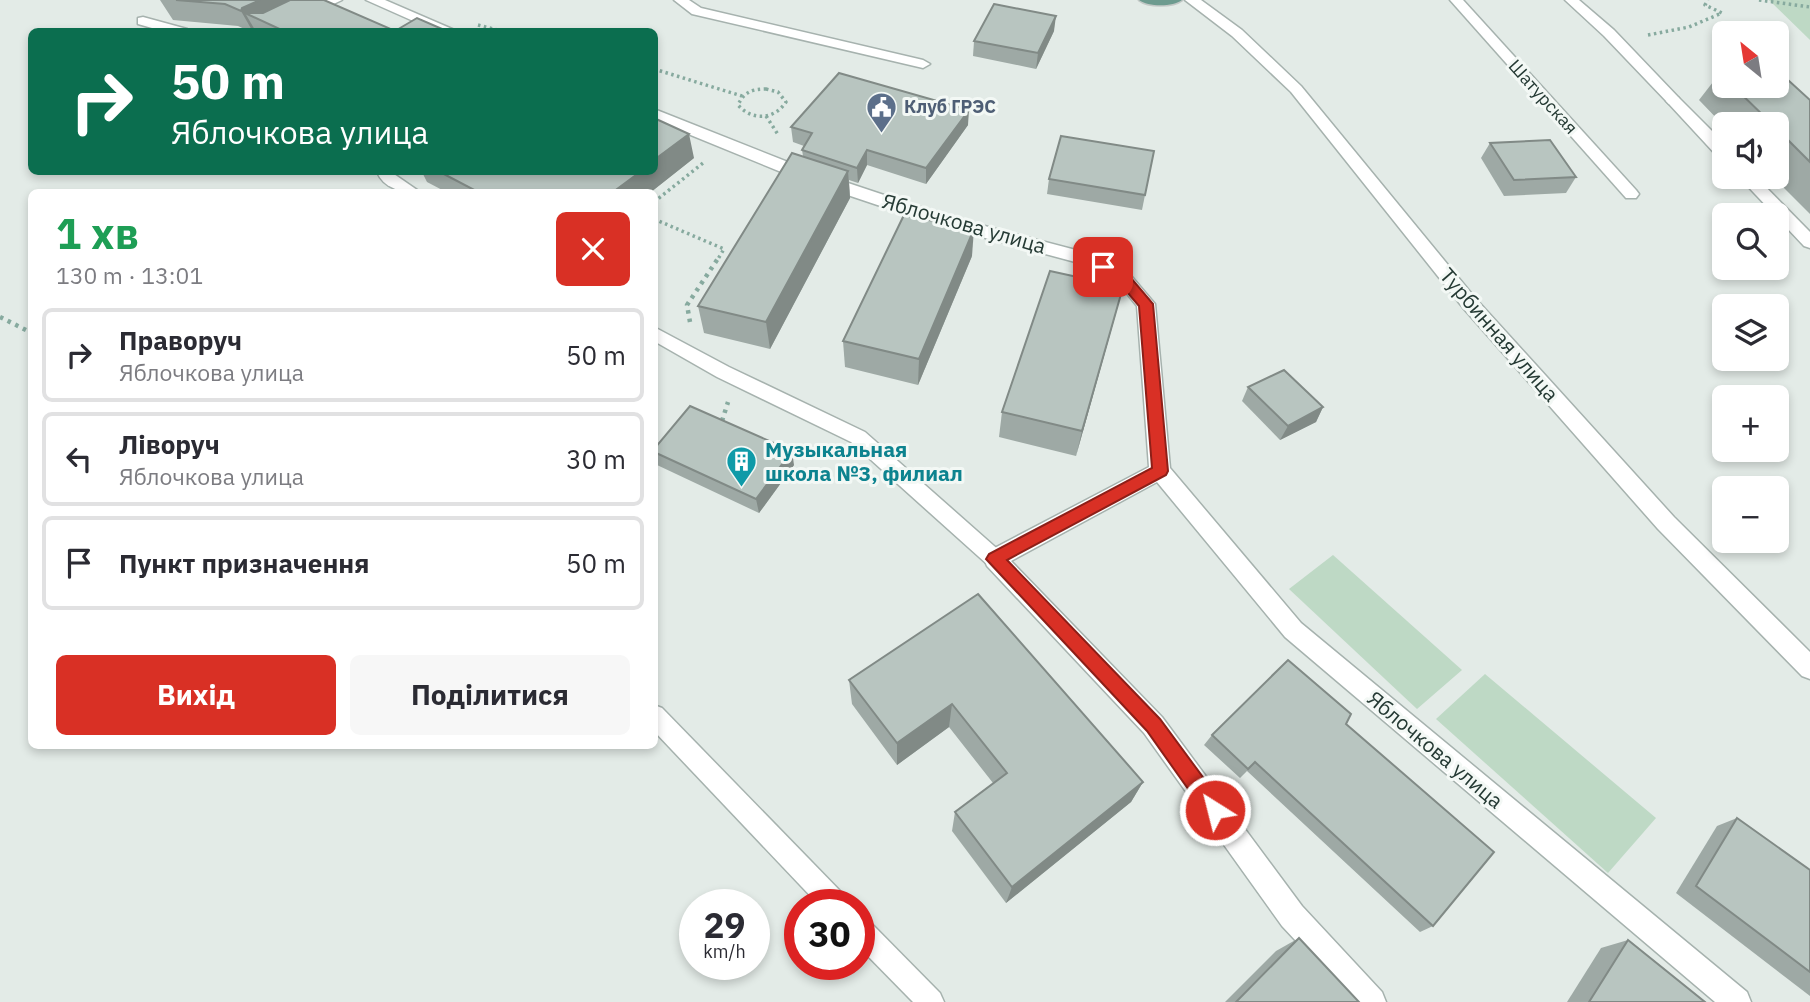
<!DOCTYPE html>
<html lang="uk">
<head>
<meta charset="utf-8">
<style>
	:root { --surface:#fff; --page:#f7f7f7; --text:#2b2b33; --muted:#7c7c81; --line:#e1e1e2; --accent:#d93025 }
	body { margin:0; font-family:"IBM Plex Sans",sans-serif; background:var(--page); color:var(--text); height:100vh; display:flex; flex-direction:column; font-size:26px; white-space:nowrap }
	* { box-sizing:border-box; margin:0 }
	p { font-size:23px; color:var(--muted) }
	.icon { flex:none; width:38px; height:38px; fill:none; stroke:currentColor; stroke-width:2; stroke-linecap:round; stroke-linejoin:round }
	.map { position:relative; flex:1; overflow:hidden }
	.sheet { position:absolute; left:28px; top:189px; width:630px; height:560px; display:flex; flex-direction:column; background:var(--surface); border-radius:10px; box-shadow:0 4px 10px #0003 }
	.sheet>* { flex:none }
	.guide { position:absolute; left:28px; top:28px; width:630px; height:147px; border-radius:10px; box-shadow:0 4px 10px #0003; background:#0b6e4f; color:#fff; overflow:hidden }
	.needle { width:46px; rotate:330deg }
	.buttons { position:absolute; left:1712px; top:21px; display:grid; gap:14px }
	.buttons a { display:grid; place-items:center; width:77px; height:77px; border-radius:10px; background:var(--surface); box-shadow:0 4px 10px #0003; font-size:35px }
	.speed { position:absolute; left:679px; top:889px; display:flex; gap:14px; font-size:35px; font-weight:700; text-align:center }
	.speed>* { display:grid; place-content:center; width:91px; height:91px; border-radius:50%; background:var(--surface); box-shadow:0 4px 10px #0003; line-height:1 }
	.speed small { font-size:18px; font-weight:400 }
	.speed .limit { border:10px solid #d22; background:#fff; color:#111 }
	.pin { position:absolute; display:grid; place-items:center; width:60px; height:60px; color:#fff; margin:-30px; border-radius:14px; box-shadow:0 4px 10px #0006 }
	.me { position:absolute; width:77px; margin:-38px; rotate:324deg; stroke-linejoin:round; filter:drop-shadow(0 0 5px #0008) }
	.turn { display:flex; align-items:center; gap:24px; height:147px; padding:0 28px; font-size:32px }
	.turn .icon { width:91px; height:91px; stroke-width:2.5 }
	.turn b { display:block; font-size:49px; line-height:60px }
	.round { display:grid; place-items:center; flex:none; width:74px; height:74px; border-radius:10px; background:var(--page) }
	.overview { display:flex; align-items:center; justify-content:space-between; height:119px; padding:0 28px }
	h1 { font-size:42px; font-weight:800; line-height:52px; color:#1e9e55 }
	.cta { display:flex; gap:14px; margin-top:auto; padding:14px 28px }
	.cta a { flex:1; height:80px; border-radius:10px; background:var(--accent); color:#fff; font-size:28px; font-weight:800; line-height:80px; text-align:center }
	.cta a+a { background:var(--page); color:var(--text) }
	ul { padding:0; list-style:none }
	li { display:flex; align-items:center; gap:21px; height:94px; margin:0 14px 10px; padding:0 14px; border:4px solid var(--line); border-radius:10px }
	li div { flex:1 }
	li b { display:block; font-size:26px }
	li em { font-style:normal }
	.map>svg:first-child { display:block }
	.green { fill:#bed9c5 }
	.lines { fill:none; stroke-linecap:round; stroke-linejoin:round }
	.service-casing { stroke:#a6b2ae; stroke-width:3 }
	.minor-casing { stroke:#a6b2ae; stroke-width:3 }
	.primary-casing { stroke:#c2c8c6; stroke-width:3 }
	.path-far1 { stroke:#87aa9f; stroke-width:3.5; stroke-dasharray:2.5 3.5; stroke-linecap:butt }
	.path { stroke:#87aa9f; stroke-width:4.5; stroke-dasharray:3.5 5; stroke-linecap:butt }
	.service { fill:#fff; fill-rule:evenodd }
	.minor { fill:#fff; fill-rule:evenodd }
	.primary { fill:#6d9b8f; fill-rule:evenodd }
	.wall { fill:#9ea9a5 }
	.shaded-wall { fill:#818a86 }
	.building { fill:#b8c5c0; stroke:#818a86; stroke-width:2 }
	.route { fill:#d93025; stroke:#8d1f18; stroke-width:2 }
	.labels { text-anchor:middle; stroke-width:6; stroke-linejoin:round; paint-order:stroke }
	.far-street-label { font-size:18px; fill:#253a34; stroke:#f3f8f5 }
	.far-service-label { font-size:18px; font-weight:bold; fill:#4e5e75; stroke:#f3f8f5; text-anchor:start }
	.street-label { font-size:21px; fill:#253a34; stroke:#f3f8f5 }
	.culture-label { font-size:21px; font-weight:bold; fill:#0d838f; stroke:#f3f8f5; text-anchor:start }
</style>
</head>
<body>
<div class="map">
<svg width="1810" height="1002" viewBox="0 0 1810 1002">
	<rect width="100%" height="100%" fill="#e3ebe7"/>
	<g class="green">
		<path d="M1769 0H1810V40Z"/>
		<path d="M1333 555 1462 670 1417 709 1289 589Z"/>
		<path d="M1485 674 1656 818 1608 873 1436 719Z"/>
	</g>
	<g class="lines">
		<defs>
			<g id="service">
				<path d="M325 0H342L274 32H256Z"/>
				<path d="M674 0H689L701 8 923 60 930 64 923 68 692 14Z"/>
				<path d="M1450 0H1463L1636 190 1639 194 1636 198H1626Z"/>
				<path d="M1565 0H1579L1614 30 1679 98V104H1669L1604 36Z"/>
				<path d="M143 17 187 29 188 32H166L138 24V18Z"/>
				<path d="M377 172H391L420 192C403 193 384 189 377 172Z"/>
				<path d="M654 327 729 367 865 432 1002 553 1005 559 1002 565 995 568 988 565 851 442 717 377 654 341Z"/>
				<path d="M654 705 662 708 845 896 848 905H819L654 731Z"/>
				<path d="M859 917 868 920 940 993 944 1002H913L859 947Z"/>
			</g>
			<g id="minor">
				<path d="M366 0H385L459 32H438Z"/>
				<path d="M1185 0H1201L1242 30 1301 86 1476 299 1674 517 1810 652V679L1802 676 1658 529 1464 309 1291 92 1232 36Z"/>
				<path d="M1674 96 1679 98 1724 143V158L1718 157 1669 104 1666 101Z"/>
				<path d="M654 109 803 168 947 216 1091 254 1127 271 1155 304 1170 468 1301 623 1747 992 1751 1002H1715L1285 637 1157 482 1011 561 1162 717 1302 906 1382 992 1386 1002H1353L1282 926 1144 733 987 566 984 559 987 552 1149 467 1137 306 1115 279 1079 263 937 225 791 176 654 120Z"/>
				<path d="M1739 177H1756L1810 232V248L1804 246Z"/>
			</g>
			<path id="primary" d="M1139 0H1182C1173 7 1148 7 1139 0Z"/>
		</defs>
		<use href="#service" class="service-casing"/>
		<use href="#minor" class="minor-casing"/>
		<use href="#primary" class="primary-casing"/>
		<g class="path-far1">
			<path d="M1759 0 1810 7"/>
			<path d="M478 25 505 32"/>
			<path d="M1648 35 1689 27 1722 13 1705 5 1708 0"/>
			<path d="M654 69 742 96"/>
			<path d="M766 89 778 92 786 102C774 120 752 121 738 105 744 92 752 89 766 89Z"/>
			<path d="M766 116 779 136"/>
			<path d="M654 202 703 163"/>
			<path d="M654 219 724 249 718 259"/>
		</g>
		<g class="path">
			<path d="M0 317 32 333"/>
			<path d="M690 322 687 305 719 257"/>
			<path d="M722 421 728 402"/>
		</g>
		<use href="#service" class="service"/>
		<use href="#minor" class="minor"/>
		<use href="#primary" class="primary"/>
	</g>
	<g class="wall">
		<path d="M160 0H324L395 31 449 32H255V30L254 32H251L238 26 173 20Z"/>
		<path d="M1054 31 1036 69 973 56 974 41Z"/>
		<path d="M1720 73H1724V86H1776L1810 100V214L1773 177H1776V124H1724V126L1699 100Z"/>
		<path d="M968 125 926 184 867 165 858 183 849 180 850 198 770 349 704 333 698 306 803 156 802 150 804 146 793 142 791 127Z"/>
		<path d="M1490 143 1576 177 1566 193 1504 196 1481 158Z"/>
		<path d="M694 158 651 192H446L427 182 422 172H654Z"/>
		<path d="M1049 179 1145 195 1142 210 1047 194Z"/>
		<path d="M972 256 918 385 845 367 843 341Z"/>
		<path d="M1116 313 1076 456 999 437 1002 412Z"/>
		<path d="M1248 387 1323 407 1316 422 1280 440 1242 401Z"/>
		<path d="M654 449 794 465 759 513 657 465 654 457Z"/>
		<path d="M978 594 1143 782 1131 802 1006 903 952 831 955 812 993 783 949 727 897 765 852 704 849 680Z"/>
		<path d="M1346 724 1433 926 1420 932 1247 771 1240 778 1204 745 1212 735Z"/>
		<path d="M1737 818 1810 870V996L1676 893 1717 826Z"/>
		<path d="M1299 938 1359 1002H1225L1276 951Z"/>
		<path d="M1628 940 1705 1002H1567L1601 948Z"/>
	</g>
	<g class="shaded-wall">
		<path d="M260 0H299L268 23 245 13 255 30 253 32 241 11 242 8Z"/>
		<path d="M1056 16 1054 31 1036 69 1038 53Z"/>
		<path d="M969 110 968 125 926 184V168Z"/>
		<path d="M689 134 694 158 651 192H613L640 172H654V160Z"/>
		<path d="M867 150V165L858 183 857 168Z"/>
		<path d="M848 171 850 198 770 349 766 322Z"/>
		<path d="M974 229 972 256 918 385 919 359Z"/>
		<path d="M1123 287 1116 313 1076 456 1082 431Z"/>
		<path d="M1323 407 1316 422 1280 440 1288 426Z"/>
		<path d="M792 451 794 465 759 513 756 499Z"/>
		<path d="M952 704 949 727 897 765V743Z"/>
		<path d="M1143 782 1131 802 1006 903 1012 887Z"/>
	</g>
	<g class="building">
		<path d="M176 0H260L242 8 241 11 225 4Z"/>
		<path d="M290 0H324L395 31 417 18 449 32H286L245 13H263Z"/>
		<path d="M994 4 1056 16 1038 53 974 41Z"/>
		<path d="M1776 69 1810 100V162L1776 128V124H1772L1733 86H1776Z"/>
		<path d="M839 73 969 110 926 168 867 150 857 168 802 150 812 133 791 127Z"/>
		<path d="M654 118 689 134 654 160Z"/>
		<path d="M1061 136 1154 151 1145 195 1049 179Z"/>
		<path d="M1550 140 1576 177 1514 180 1490 143Z"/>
		<path d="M792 153 848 171 766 322 698 306Z"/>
		<path d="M440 172H640L613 192H478Z"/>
		<path d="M904 215 974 229 919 359 843 341Z"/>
		<path d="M1050 271 1123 287 1082 431 1002 412Z"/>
		<path d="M1284 370 1323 407 1288 426 1248 387Z"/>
		<path d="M690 406 792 451 756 499 654 452V449Z"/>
		<path d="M978 594 1143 782 1012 887 955 812 1007 773 952 704 897 743 849 680Z"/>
		<path d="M1288 660 1351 714 1346 724 1494 852 1433 926 1255 762 1248 769 1212 735Z"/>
		<path d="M1737 818 1810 870V972L1696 886Z"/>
		<path d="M1299 938 1359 1002H1236Z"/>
		<path d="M1628 940 1705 1002H1589Z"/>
	</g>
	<path class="route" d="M1103 262 1126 272 1153 304 1168 471 1166 475 1007 560 1160 719 1222 803 1224 810 1222 817 1215 820 1208 817 1147 731 986 559 989 554 1152 468 1139 306 1116 279 1098 270V263Z"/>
	<defs>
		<symbol id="civic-pin" viewBox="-11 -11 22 30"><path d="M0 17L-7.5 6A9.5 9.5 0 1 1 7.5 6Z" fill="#5c6f8a" stroke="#f3f8f5"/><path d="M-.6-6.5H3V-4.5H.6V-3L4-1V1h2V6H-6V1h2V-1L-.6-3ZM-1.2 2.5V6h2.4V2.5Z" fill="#fff"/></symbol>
		<symbol id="building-pin" viewBox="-11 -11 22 30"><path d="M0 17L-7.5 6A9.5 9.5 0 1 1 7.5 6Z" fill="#0f9aa8" stroke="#f3f8f5"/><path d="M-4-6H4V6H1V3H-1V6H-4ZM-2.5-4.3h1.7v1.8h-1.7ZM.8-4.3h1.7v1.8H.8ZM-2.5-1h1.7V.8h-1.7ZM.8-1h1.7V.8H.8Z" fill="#fff"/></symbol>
	</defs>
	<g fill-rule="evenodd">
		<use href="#civic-pin" x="864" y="90" width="35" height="47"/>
		<use href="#building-pin" x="724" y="444" width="35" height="47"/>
	</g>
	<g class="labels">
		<g class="far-street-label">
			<text transform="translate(1543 97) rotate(48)" y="6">Шатурская</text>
		</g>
		<g class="far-service-label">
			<text x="904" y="113">Клуб ГРЭС</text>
		</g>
		<g class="street-label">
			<text transform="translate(964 224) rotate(16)" y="7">Яблочкова улица</text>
			<text transform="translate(1499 335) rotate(49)" y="7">Турбинная улица</text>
			<text transform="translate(1435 750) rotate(40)" y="7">Яблочкова улица</text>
		</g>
		<g class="culture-label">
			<text x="765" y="457">Музыкальная<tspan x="765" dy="24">школа №3, филиал</tspan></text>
		</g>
	</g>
</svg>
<div class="buttons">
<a><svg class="needle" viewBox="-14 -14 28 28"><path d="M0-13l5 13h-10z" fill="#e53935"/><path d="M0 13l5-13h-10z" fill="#7c7c81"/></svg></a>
<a><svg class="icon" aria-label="sound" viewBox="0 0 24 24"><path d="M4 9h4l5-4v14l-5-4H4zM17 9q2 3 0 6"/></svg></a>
<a><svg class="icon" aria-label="search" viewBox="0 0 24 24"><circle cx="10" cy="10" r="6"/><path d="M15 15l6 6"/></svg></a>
<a><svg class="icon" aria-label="layers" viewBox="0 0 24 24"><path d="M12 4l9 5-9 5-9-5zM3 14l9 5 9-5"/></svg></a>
<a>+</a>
<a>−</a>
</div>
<div class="speed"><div>29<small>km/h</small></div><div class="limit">30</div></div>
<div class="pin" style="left:1103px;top:267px;background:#d93025"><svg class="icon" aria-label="arrive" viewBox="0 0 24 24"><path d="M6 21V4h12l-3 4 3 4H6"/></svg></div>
<svg class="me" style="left:1215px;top:810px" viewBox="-20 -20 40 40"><circle r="17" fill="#d93025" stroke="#fff" stroke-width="3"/><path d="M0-11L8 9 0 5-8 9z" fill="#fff"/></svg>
<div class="guide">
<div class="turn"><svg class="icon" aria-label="right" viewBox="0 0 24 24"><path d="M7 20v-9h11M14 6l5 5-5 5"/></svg><div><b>50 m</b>Яблочкова улица</div></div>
</div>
<section class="sheet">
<div class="overview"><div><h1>1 хв</h1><p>130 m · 13:01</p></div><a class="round" style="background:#d93025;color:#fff"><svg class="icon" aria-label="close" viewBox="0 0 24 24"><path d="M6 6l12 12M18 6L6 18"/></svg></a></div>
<ul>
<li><svg class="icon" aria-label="right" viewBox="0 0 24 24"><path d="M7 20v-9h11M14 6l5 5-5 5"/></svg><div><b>Праворуч</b><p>Яблочкова улица</p></div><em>50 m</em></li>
<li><svg class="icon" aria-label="left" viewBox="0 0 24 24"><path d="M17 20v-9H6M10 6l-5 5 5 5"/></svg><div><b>Ліворуч</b><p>Яблочкова улица</p></div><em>30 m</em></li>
<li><svg class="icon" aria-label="arrive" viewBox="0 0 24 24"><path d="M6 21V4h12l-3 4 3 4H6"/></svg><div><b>Пункт призначення</b></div><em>50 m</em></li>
</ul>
<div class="cta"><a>Вихід</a><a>Поділитися</a></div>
</section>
</div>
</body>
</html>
